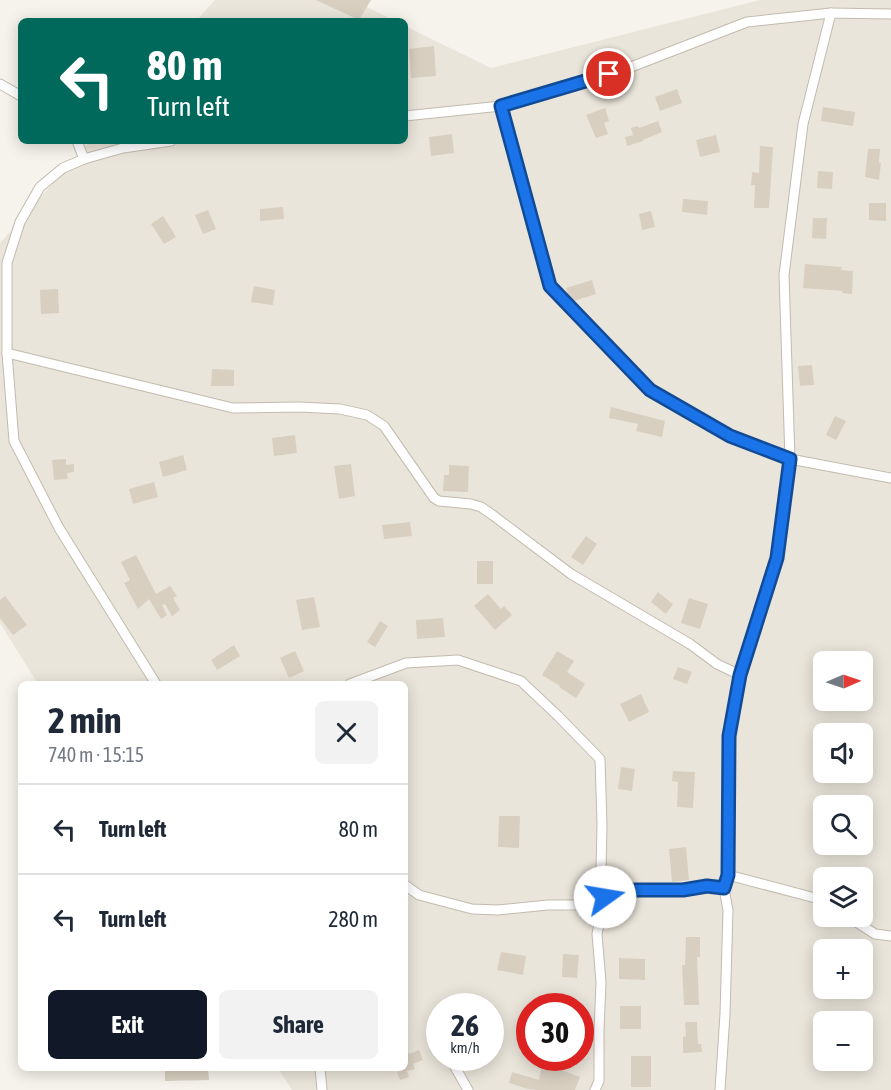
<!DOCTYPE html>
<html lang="en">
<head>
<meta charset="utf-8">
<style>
	:root { --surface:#fff; --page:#f2f2f3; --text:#1f2937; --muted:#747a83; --line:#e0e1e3; --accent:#111827 }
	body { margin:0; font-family:"Asap Condensed",sans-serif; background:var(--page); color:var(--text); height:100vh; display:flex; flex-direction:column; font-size:22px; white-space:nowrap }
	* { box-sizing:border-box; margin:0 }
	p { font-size:20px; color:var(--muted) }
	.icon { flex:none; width:33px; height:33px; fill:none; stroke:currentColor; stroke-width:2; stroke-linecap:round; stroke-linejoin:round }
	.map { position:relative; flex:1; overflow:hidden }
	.details { position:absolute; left:18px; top:681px; width:390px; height:390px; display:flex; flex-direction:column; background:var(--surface); border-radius:9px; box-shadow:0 3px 15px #0003 }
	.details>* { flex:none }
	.hud { position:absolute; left:18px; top:18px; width:390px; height:126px; border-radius:9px; box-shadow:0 3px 15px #0003; background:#00695c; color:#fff; overflow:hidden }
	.needle { width:39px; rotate:88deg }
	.tools { position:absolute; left:813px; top:651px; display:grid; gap:12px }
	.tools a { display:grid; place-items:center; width:60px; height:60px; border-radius:9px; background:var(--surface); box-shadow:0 3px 15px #0003; font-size:30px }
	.speed { position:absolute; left:426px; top:993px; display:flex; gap:12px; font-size:30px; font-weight:700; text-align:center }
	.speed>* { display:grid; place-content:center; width:78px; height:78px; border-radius:50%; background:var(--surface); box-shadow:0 3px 15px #0003; line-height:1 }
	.speed small { font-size:15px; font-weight:400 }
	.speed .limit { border:9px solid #d22; background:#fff; color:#111 }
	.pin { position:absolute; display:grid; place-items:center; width:51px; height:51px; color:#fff; margin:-26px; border:3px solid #fff; border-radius:50%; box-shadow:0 2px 6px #0007 }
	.me { position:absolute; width:66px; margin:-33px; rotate:77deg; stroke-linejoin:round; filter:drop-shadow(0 0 4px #0008) }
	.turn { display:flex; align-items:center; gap:21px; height:126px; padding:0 30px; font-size:27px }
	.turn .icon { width:78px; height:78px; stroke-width:2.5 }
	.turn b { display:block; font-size:42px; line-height:51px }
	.round { display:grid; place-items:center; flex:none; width:63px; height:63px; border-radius:9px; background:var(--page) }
	.summary { display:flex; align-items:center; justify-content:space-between; height:102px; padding:0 30px }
	h1 { font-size:36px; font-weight:700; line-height:45px }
	.action { display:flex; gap:12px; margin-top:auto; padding:12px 30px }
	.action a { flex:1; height:69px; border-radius:9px; background:var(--accent); color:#fff; font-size:24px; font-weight:700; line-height:69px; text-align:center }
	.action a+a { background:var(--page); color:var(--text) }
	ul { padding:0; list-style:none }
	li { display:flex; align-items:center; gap:18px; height:90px; padding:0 30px; border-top:2px solid var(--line) }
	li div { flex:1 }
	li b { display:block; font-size:22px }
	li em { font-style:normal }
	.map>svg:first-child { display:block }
	.residential { fill:#eae5da; fill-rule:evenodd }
	.building { fill:#d8cfc1 }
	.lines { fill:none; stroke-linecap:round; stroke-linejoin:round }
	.minor-casing { stroke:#c2bbae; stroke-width:11 }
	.minor { stroke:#fff; stroke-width:9 }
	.route-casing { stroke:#114b97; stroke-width:15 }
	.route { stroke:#1a73e8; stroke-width:10 }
</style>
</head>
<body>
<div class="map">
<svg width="891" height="1090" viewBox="0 0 891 1090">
	<rect width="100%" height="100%" fill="#f6f3ec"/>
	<g class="residential">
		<path d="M215 0H353L395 21H196Z"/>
		<path d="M760 0H891V1090H292L278 1068H405V684H38L0 623V243L90 141H405V26L491 68ZM824 662H862V700H824ZM824 734H862V772H824ZM824 806H862V844H824ZM824 878H862V916H824ZM824 950H862V988H824ZM440 1006H490V1058H440ZM530 1006H580V1058H530ZM824 1022H862V1060H824Z"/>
	</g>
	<g class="building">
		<path d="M316 0H371L359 20Z"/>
		<path d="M434 46 436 76 411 78 409 49Z"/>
		<path d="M677 89 682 103 660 111 655 97Z"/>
		<path d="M823 107 855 112 853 126 821 121Z"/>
		<path d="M605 108 609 121 604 123 608 134 596 138 586 115Z"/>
		<path d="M658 121 662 132 643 140V141L627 146 625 137 633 135 631 128 638 126 639 128Z"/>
		<path d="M452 134 454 153 431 156 429 137Z"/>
		<path d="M716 135 720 152 700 157 696 140Z"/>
		<path d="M760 146 773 147 769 208H754L755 185H751L752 172 759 173Z"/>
		<path d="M868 149H880L879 163H881L879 180 865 177Z"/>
		<path d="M818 171 833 172 832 189 817 188Z"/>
		<path d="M683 199 708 201 707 215 682 212Z"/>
		<path d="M869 203H886V221L869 220Z"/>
		<path d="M283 207 284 219 260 221V209Z"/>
		<path d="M208 210 216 229 203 234 195 215Z"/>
		<path d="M651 211 655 227 642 230 639 214Z"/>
		<path d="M163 216 176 237 164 244 151 224Z"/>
		<path d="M813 218H827L826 239 812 238Z"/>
		<path d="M805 264 842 267 841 270 853 271 852 294 842 293 843 291 803 288Z"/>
		<path d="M592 280 596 294 574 301 568 294 566 288Z"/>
		<path d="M254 286 275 290 273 305 251 302Z"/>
		<path d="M58 289 59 313 41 314 40 290Z"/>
		<path d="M812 365 814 385 800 386 798 366Z"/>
		<path d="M212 369 234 370V386H211Z"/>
		<path d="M611 407 665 421 662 437 636 431 638 424 609 418Z"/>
		<path d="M835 416 846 421 836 440 826 435Z"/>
		<path d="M295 435 297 453 274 456 272 438Z"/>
		<path d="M183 455 187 470 163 477 159 462Z"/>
		<path d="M66 459V465L74 464V472L67 473 68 479 54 480 52 460Z"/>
		<path d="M351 464 355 496 339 499 334 466Z"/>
		<path d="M449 465 469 466 468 492 443 491 444 475H449Z"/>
		<path d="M154 482 158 497 133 504 129 489Z"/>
		<path d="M410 522 412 536 384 539 382 525Z"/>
		<path d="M586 536 597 544 583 565 571 557Z"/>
		<path d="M136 555 156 594 170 586 177 596 173 598 180 610 172 616 165 604 162 605 167 615 161 619 149 599 138 609 124 583 130 580 121 562Z"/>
		<rect x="477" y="561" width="16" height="23"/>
		<path d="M658 592 673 604 666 614 651 602Z"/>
		<path d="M488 594 501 609 504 606 512 615 495 630 474 606Z"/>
		<path d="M5 596 27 625 13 635 0 618V600Z"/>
		<path d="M314 597 320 627 302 630 296 600Z"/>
		<path d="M689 598 708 604 700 629 681 623Z"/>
		<path d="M443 618 445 637 417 639 416 620Z"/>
		<path d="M380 621 388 626 375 647 367 642Z"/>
		<path d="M234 645 240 656 217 670 211 660Z"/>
		<path d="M295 651 304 671 289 678 280 658Z"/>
		<path d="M557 651 574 661 567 672 585 684 576 698 559 687 560 686 542 675Z"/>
		<path d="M678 667 692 672 687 684 673 679Z"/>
		<path d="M641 694 649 712 629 722 620 704Z"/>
		<path d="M621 767 635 769 632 791 618 789Z"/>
		<path d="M673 771 695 772 693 808 677 807 678 782 672 781Z"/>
		<path d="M499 816H520L519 848 498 847Z"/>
		<path d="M686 847 689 880 672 882 669 849Z"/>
		<path d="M686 937H700V957H697L699 1005H684L682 965H685Z"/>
		<path d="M501 952 526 956 523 975 497 970Z"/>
		<path d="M563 954 579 955 577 978 562 977Z"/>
		<path d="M619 958 645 959V980L619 979Z"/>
		<rect x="620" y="1006" width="21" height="23"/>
		<path d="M685 1022H697L698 1044H701L702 1052 683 1053V1037L686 1036Z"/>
		<path d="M405 1045H406L409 1054 419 1050 423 1060 413 1064 415 1069 407 1071 409 1077 400 1080 397 1072 405 1069Z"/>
		<rect x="631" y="1056" width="20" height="31"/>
		<path d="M542 1065 556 1068 580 1077 575 1090H537L528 1089 509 1083 512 1072 539 1080Z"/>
		<path d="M165 1068H208L209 1080 165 1081Z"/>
	</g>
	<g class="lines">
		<defs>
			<g id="minor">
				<path d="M0 84 21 96"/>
				<path d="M501 106 551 286 650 390 730 436 790 459 891 478"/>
				<path d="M405 116 501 106 631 67 747 22 831 13 891 14"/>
				<path d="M77 141 84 159"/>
				<path d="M7 353 233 408 299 407 340 409 367 415 384 426 434 498 439 501 471 504 481 507 494 516 571 574 690 644 717 664 740 675"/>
				<path d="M156 684 59 528 14 441 7 353V263L20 222 40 187 63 168 84 159 123 148 171 141"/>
				<path d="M350 684 406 663 458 660 521 681 558 716 600 759 602 824 601 871 605 897 634 890H683L707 886 724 889"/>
				<path d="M728 875 819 899 824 901"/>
				<path d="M405 885 419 895 472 909 498 910 548 905H576L605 897 597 934 601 982 599 1031V1081L595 1090"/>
				<path d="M847 916 875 934 891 936"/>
				<path d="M435 1031 440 1039"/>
				<path d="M450 1058 468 1090"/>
				<path d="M320 1068 322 1090"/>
				<path d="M720 1090 725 1014 728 910 724 889 728 875 729 736 740 675 777 558 790 459 784 275 803 124 831 13"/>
			</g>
		</defs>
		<use href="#minor" class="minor-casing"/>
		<use href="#minor" class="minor"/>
	</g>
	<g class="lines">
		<defs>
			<path id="route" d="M605 897 634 890H683L707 886 724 888 728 875 729 736 740 675 777 558 790 459 730 436 650 390 550 286 501 106 609 74"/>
		</defs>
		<use href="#route" class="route-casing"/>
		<use href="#route" class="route"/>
	</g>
</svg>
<div class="tools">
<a><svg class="needle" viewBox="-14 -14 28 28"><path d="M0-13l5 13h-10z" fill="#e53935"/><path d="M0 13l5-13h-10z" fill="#747a83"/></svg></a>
<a><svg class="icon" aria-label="sound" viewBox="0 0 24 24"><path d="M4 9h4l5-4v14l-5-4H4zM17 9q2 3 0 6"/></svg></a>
<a><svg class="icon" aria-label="search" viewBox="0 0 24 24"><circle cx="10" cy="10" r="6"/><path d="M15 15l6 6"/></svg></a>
<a><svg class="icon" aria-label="layers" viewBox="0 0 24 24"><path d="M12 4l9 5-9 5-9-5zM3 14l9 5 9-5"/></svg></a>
<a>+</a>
<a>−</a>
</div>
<div class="speed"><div>26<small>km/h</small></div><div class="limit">30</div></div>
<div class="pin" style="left:609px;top:74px;background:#d93025"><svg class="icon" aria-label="arrive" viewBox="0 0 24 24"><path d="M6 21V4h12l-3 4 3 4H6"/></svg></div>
<svg class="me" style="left:605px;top:897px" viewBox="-20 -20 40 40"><circle r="19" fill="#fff"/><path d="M0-13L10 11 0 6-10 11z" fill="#1a73e8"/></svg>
<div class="hud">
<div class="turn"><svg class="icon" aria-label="left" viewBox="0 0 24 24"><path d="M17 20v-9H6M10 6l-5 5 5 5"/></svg><div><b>80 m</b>Turn left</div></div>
</div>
<section class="details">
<div class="summary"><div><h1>2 min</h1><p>740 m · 15:15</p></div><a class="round"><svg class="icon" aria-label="close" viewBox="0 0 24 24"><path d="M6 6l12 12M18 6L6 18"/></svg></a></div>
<ul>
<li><svg class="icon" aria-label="left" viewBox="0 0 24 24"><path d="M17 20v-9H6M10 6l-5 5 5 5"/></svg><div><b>Turn left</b></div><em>80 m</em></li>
<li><svg class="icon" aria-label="left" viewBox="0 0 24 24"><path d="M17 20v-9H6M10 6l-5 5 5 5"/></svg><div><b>Turn left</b></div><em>280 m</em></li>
</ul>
<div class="action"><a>Exit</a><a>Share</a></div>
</section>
</div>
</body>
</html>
